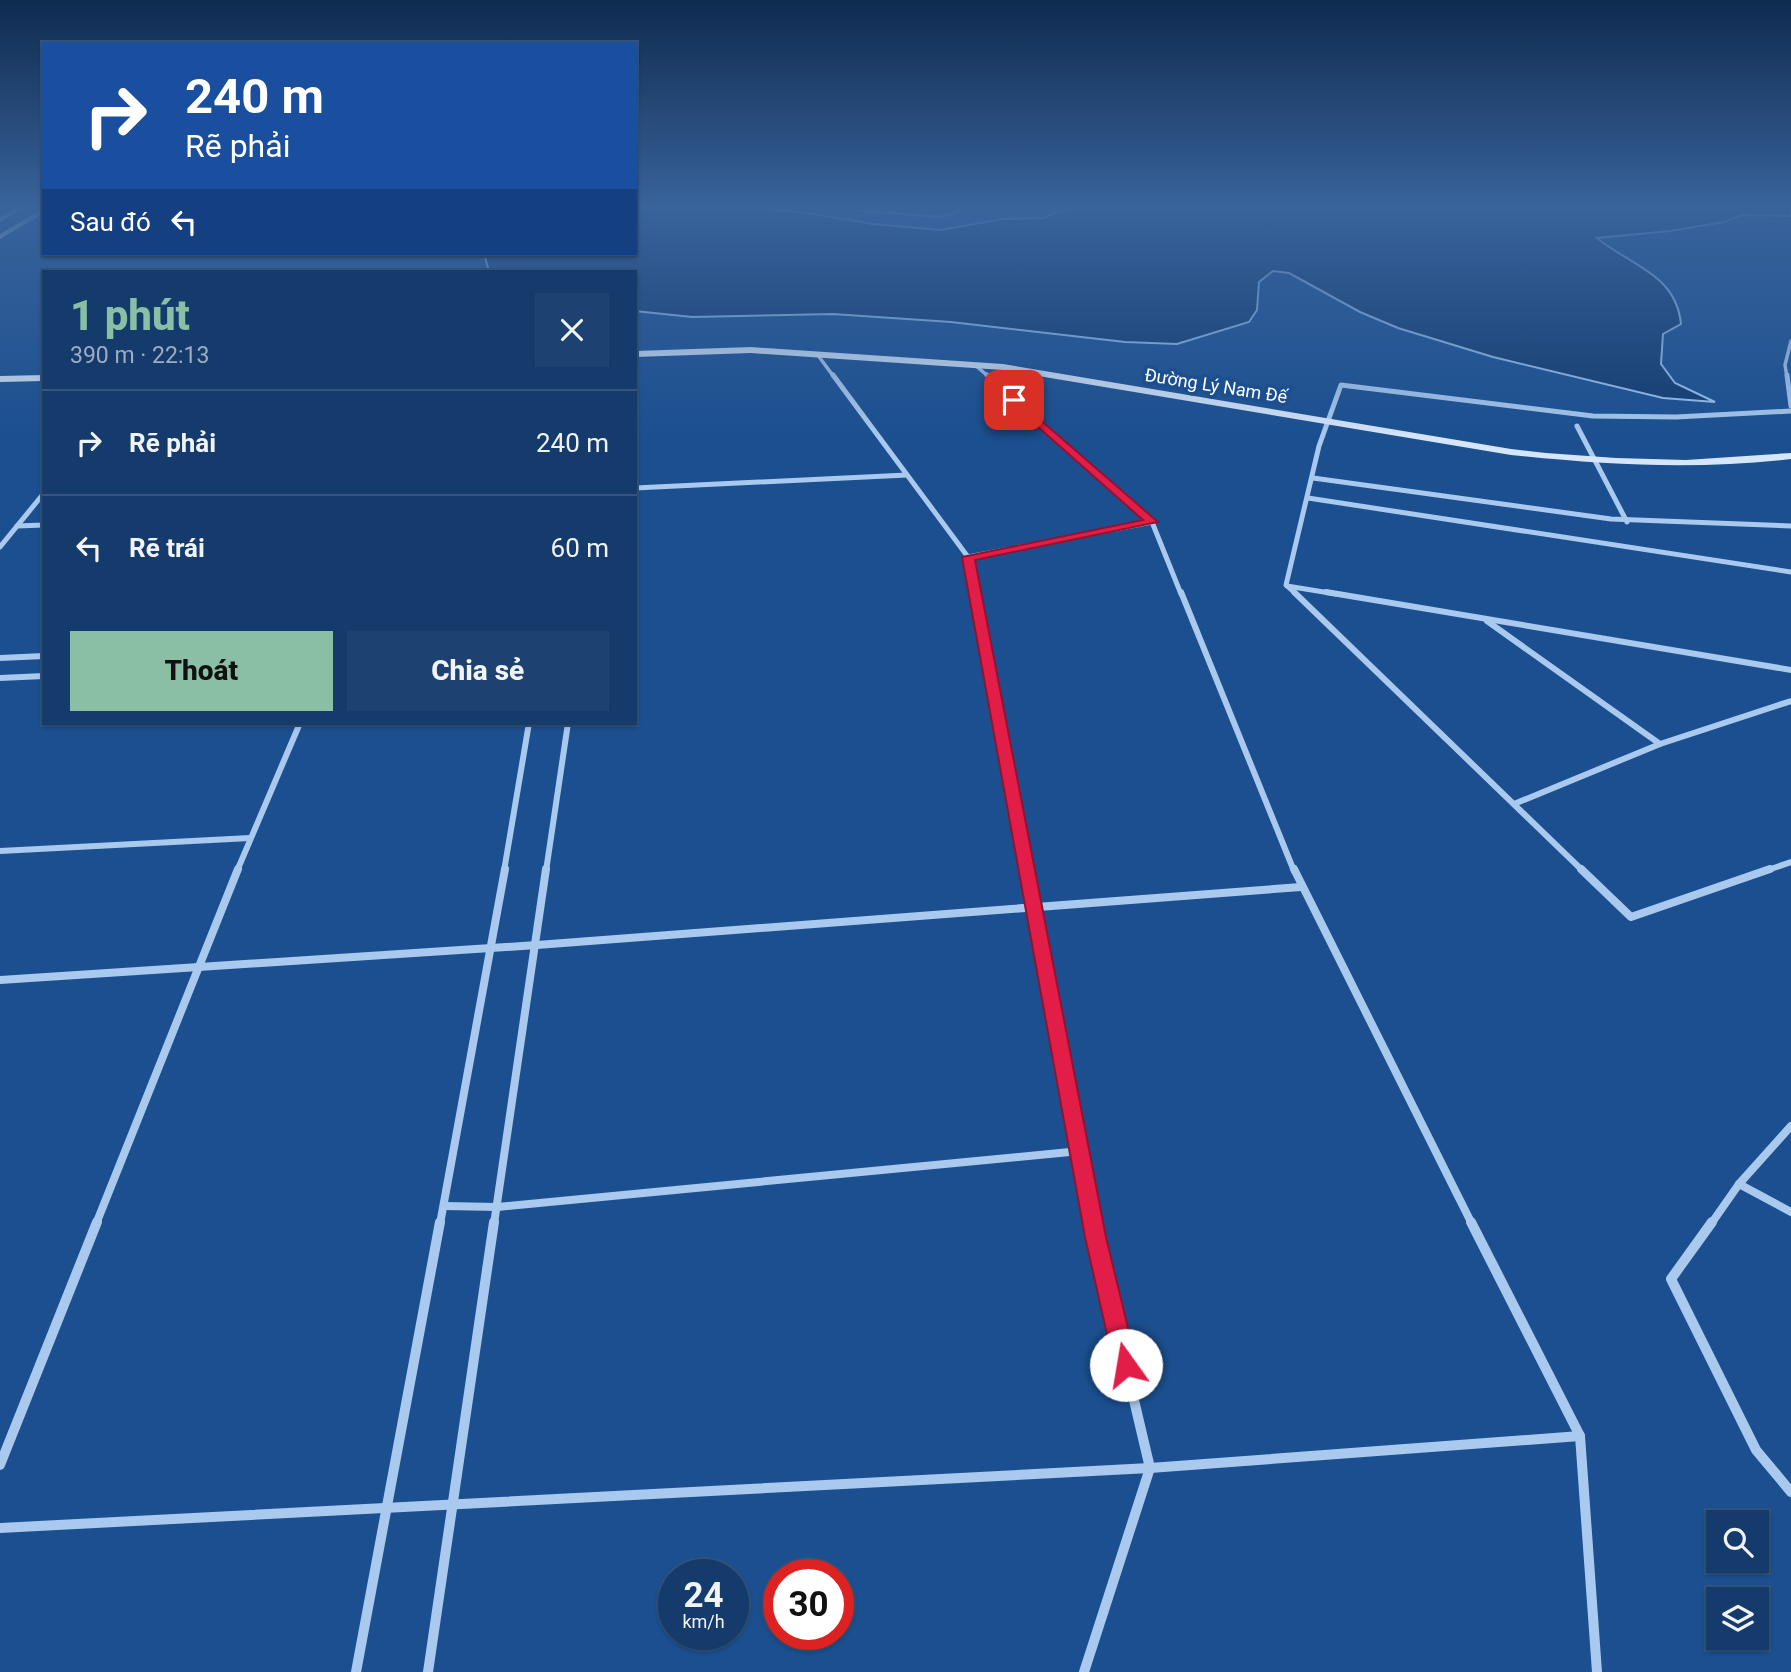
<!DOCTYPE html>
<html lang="vi">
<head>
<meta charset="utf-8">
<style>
	:root { --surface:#143b6b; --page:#1d4271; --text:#f1f3f6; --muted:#9dadc1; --line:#33557e; --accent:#8abfa5 }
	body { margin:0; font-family:Roboto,sans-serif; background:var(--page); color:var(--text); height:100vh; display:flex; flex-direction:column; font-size:26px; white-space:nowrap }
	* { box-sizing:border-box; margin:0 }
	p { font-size:23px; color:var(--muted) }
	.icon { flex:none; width:38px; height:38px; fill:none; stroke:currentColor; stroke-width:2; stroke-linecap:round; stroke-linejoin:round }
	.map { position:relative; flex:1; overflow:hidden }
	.drawer { position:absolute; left:42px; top:270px; width:595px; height:455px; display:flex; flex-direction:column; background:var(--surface); border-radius:0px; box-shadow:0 2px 5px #0004,0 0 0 2px var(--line) }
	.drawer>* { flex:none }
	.guide { position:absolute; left:42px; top:42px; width:595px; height:214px; border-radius:0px; box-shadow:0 2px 5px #0004,0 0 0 2px var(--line); background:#1a4fa0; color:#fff; overflow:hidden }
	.fabs { position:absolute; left:1706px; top:1510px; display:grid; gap:14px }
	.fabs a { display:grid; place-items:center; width:63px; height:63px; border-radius:0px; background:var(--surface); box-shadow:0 2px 5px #0004,0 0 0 2px var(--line); font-size:35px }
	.speed { position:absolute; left:658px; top:1559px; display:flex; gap:14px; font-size:35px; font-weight:700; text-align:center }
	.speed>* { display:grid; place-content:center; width:91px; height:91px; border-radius:50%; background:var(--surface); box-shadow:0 2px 5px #0004,0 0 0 2px var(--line); line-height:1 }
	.speed small { font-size:18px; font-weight:400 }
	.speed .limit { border:10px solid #d22; background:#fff; color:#111 }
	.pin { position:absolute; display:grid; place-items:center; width:60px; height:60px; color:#fff; margin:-30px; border-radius:14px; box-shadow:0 4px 10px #0006 }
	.me { position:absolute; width:77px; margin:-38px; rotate:347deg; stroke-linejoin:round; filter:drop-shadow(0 0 5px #0008) }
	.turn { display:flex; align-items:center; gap:24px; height:147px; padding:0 28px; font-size:32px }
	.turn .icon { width:91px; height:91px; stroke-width:2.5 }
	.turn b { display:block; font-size:49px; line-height:60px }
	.then { display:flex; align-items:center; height:66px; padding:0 28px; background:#0003; gap:14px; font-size:26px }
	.round { display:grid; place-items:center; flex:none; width:74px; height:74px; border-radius:0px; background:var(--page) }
	.summary { display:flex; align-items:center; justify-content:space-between; height:119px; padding:0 28px }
	h1 { font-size:42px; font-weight:800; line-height:52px; color:var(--accent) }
	.cta { display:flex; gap:14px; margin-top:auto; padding:14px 28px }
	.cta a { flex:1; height:80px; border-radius:0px; background:var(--accent); color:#111; font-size:28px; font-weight:800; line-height:80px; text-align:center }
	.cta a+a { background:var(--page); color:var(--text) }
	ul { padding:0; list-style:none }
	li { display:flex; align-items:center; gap:21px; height:105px; padding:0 28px; border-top:2px solid var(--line) }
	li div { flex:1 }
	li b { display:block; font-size:26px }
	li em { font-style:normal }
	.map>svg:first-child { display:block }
	.green { fill:#2461a8 }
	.water { fill:#123a6d; stroke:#9cc4f0; stroke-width:2 }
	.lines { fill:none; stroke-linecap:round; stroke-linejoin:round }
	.lane { stroke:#a9c9ee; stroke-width:2.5 }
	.street-far4 { stroke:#a9c9ee; stroke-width:3.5 }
	.street-far3 { stroke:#a9c9ee; stroke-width:5 }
	.street-far2 { stroke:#a9c9ee; stroke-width:6 }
	.street-far1 { stroke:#a9c9ee; stroke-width:8 }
	.street { stroke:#a9c9ee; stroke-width:10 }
	.secondary { fill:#d6e6fa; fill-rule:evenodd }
	.route { fill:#e11d48; stroke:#92132f; stroke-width:2 }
	.labels { text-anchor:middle; stroke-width:7; stroke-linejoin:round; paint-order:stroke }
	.far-street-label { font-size:18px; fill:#fff; stroke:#1b4f8f }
</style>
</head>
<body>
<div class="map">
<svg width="1791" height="1672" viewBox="0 0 1791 1672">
	<rect width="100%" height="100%" fill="#1b4f8f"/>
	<path class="green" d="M714 206H1099L1056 212 1045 218 1003 219 941 230 873 224 799 212Z"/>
	<path class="water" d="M635 206H714L799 212 873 224 941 230 1003 219 1045 218 1056 212 1099 206H1791V216L1742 215 1724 222 1670 231 1597 238C1631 266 1676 274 1681 324L1663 334 1661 364 1675 383 1715 402 1663 398 1493 357 1398 328 1360 312 1289 273 1273 271 1259 282 1257 310 1249 322 1177 344 1125 342 951 322 833 314 692 317 635 311V271H489L484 254H635Z"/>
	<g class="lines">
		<path class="lane" d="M838 209 940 217 955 213 964 206"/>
		<g class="street-far4">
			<path d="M817 354 834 377"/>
			<path d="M975 365 989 377"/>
			<path d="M1787 377 1785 365 1791 341"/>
		</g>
		<g class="street-far3">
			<path d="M833 375 968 557 975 594"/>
			<path d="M987 375 1152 522 1181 594"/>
			<path d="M1787 375 1791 406"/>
			<path d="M1577 426 1627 522"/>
			<path d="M1313 478 1611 519 1791 526"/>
			<path d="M635 488 907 475"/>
			<path d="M1308 498 1791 572"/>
			<path d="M17 526 44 525"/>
			<path d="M0 547 44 493"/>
			<path d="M968 557 1152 522"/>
			<path d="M1287 586 1336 594"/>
			<path d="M1296 594 1286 585 1319 446 1341 385 1593 416 1676 417 1791 411"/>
		</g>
		<g class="street-far2">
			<path d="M975 592 1027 871"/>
			<path d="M1181 592 1294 871"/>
			<path d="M1294 592 1583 871"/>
			<path d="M1326 592 1791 670"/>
			<path d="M1487 621 1660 744"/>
			<path d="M0 658 44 656"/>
			<path d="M0 678 44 676"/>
			<path d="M1514 804 1660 744 1791 701"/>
			<path d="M0 851 250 838"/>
			<path d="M237 871 300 723"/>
			<path d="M504 871 529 723"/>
			<path d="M546 871 568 723"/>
			<path d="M1765 871 1791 862"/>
		</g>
		<g class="street-far1">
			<path d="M1026 869 1092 1224"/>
			<path d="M1294 869 1472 1224"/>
			<path d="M1581 869 1631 917 1770 869"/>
			<path d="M0 980 537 945 1301 887"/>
			<path d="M1739 1184 1791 1212"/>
			<path d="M444 1206 498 1207 1080 1151"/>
			<path d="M96 1224 238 869"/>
			<path d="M440 1224 505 869"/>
			<path d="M494 1224 546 869"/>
			<path d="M1711 1224 1739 1184 1791 1126"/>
		</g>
		<g class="street">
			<path d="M1471 1222 1580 1436 1597 1672"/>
			<path d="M1712 1222 1671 1279 1756 1450 1791 1492"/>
			<path d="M0 1465 97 1222"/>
			<path d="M0 1528 1150 1468 1580 1436"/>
			<path d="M356 1672 440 1222"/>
			<path d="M428 1672 494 1222"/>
			<path d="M1084 1672 1150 1468 1092 1222"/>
		</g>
		<g class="secondary">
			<path d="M20 206H27L0 222V217Z"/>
			<path d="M44 208V213L0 239V234Z"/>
			<path d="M751 347 1003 364 1511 449 1546 453 1616 458 1686 460 1791 453V459C1697 470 1605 465 1511 455L1003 370 751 353 635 357V351Z"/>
			<path d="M44 375V381L0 382V376Z"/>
		</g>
	</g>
	<linearGradient id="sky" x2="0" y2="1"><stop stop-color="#0f2b4f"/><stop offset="0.47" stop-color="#39639b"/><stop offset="1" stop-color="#39639b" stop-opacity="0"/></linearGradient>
	<rect width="1791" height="440" fill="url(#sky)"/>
	<path class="route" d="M1014 397 1158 522 975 560 1106 1237 1137 1365 1134 1373 1126 1377 1118 1373 1114 1365 1085 1237 962 557 1143 520 1010 402 1009 400Z"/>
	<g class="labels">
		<g class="far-street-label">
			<text transform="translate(1216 386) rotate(9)" y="6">Đường Lý Nam Đế</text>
		</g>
	</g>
</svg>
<div class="fabs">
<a><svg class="icon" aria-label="search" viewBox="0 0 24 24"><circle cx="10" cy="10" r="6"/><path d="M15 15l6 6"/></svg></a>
<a><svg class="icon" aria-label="layers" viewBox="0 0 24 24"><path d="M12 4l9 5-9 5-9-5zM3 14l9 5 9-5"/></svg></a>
</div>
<div class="speed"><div>24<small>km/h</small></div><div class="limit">30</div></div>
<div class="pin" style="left:1014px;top:400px;background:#d93025"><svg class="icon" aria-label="arrive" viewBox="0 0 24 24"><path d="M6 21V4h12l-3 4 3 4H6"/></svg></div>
<svg class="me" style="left:1126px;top:1365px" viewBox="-20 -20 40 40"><circle r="19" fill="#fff"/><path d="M0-13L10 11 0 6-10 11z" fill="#e11d48"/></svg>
<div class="guide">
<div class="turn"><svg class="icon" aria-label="right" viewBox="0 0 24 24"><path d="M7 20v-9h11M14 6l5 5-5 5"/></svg><div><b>240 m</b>Rẽ phải</div></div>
<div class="then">Sau đó<svg class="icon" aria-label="left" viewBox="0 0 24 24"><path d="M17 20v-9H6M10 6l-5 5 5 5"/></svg></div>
</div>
<section class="drawer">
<div class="summary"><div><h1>1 phút</h1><p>390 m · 22:13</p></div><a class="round"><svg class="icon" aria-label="close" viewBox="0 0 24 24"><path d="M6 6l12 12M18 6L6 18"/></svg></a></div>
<ul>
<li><svg class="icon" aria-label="right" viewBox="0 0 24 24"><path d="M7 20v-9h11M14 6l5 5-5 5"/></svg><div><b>Rẽ phải</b></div><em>240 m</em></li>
<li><svg class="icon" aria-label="left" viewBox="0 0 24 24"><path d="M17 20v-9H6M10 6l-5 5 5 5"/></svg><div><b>Rẽ trái</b></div><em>60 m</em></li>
</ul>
<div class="cta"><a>Thoát</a><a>Chia sẻ</a></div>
</section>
</div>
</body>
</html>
